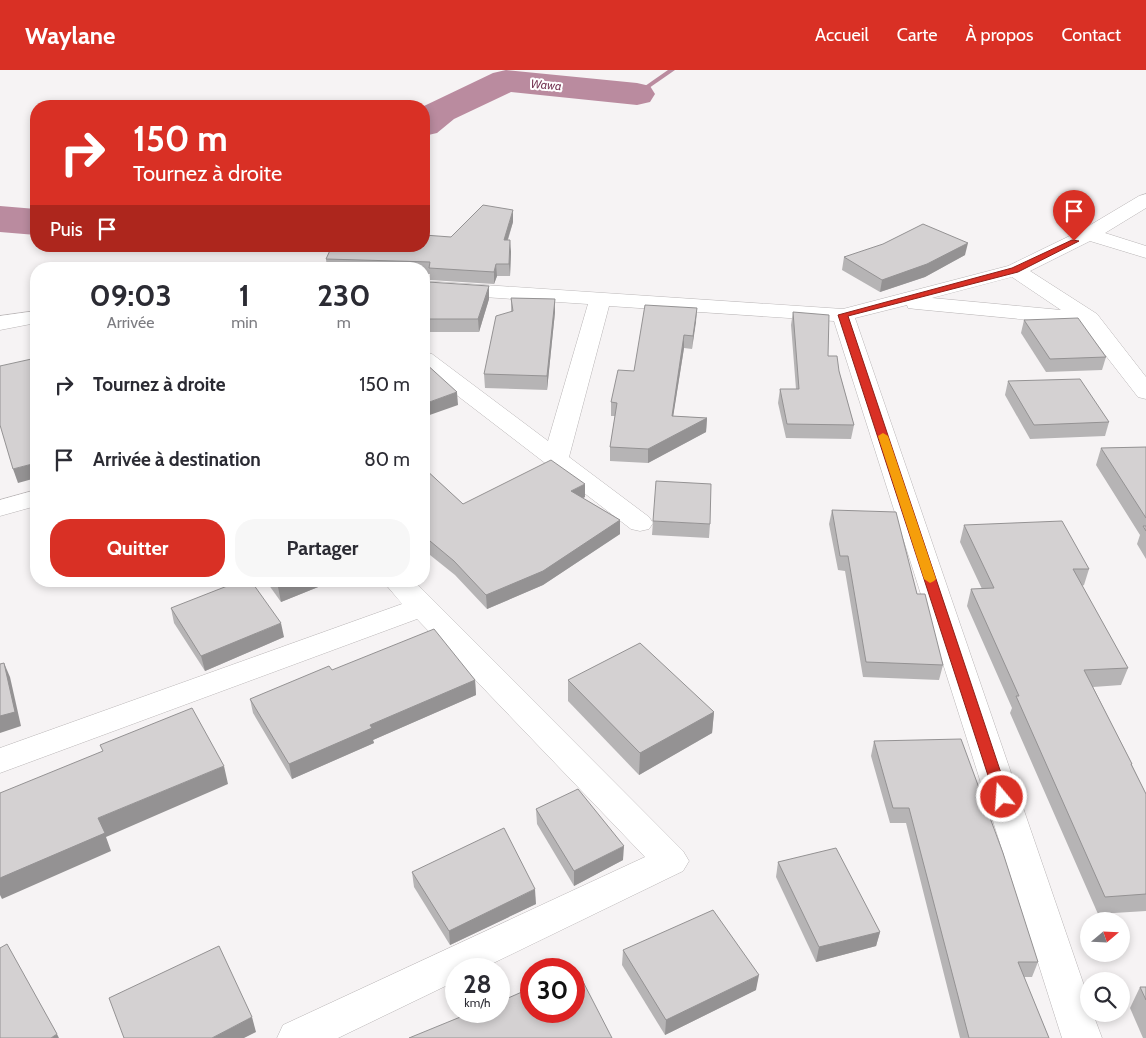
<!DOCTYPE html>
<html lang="fr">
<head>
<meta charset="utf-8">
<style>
	:root { --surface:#fff; --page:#f7f7f7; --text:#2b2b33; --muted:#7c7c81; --accent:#d93025 }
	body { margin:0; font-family:Cabin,sans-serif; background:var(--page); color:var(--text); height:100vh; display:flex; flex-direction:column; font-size:19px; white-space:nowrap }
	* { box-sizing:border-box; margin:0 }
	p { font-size:16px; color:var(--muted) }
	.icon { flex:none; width:28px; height:28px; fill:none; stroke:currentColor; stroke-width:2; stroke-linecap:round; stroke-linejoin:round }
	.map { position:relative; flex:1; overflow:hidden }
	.side { position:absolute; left:30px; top:192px; width:400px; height:325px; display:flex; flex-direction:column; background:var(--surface); border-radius:20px; box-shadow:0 2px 8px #0003 }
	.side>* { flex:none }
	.top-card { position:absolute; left:30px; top:30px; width:400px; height:152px; border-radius:20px; box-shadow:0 2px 8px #0003; background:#d93025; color:#fff; overflow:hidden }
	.needle { width:32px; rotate:71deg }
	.fabs { position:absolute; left:1080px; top:842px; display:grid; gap:10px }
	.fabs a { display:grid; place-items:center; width:50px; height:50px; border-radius:50%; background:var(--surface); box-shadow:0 2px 8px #0003; font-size:25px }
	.speed { position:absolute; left:445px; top:888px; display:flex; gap:10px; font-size:25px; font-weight:700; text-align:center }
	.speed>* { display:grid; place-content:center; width:65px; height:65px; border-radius:50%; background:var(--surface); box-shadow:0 2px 8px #0003; line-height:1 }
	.speed small { font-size:12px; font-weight:400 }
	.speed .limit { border:8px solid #d22; background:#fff; color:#111 }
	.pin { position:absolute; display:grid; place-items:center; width:42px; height:42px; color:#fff; margin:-51px -21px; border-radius:50% 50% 50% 0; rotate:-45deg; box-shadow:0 0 5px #0007 }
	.pin .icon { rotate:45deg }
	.me { position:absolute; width:55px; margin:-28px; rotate:342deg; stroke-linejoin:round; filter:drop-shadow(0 0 4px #0008) }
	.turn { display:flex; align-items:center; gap:18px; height:105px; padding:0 20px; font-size:22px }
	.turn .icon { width:65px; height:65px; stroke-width:2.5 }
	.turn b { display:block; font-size:35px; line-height:42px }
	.then { display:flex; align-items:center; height:48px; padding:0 20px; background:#0003; gap:10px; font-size:19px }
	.eta { display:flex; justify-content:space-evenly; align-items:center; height:85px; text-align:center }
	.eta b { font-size:30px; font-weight:700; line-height:35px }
	.action { display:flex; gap:10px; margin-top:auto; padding:10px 20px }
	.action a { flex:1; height:58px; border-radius:20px; background:var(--accent); color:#fff; font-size:20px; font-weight:700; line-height:58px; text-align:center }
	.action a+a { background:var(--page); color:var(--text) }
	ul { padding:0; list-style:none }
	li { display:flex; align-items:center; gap:15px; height:75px; padding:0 20px }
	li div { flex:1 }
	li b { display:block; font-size:19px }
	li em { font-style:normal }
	header { display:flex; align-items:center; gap:30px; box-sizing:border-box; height:70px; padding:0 25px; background:var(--accent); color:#fff }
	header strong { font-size:24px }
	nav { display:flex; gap:28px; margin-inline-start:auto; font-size:18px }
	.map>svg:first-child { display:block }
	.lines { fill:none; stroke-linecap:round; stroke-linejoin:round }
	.stream { fill:#ba8b9f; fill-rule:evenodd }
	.river { fill:#ba8b9f; fill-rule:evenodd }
	.street-casing { stroke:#b9b5b6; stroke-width:1 }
	.street { fill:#fff; fill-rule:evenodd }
	.wall { fill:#b6b4b5 }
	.shaded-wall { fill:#949293 }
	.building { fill:#d4d1d2; stroke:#949293 }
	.route { fill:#d93025; stroke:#8d1f18 }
	.slow { fill:#f59e0b }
	.labels { text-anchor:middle; stroke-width:4; stroke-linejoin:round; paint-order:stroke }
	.far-water-label { font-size:12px; font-style:italic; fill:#773956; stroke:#fff }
</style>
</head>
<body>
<header>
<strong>Waylane</strong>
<nav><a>Accueil</a><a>Carte</a><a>À propos</a><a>Contact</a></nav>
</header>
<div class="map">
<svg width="1146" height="968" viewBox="0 0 1146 968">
	<rect width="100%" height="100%" fill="#f6f3f4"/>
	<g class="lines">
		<path class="stream" d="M668 0H675L639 25H635V23Z"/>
		<g class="river">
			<path d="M506 0 637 13 650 16 655 24 650 32 637 35 511 22 454 49 437 63 424 66V36L493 3Z"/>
			<path d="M0 136 36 139V165L0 162Z"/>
		</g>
		<defs>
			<g id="street">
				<path d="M1146 124V138L1105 163 1146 176V188L1090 171 1030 201 1097 244 1146 307V329L1138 327 1082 255 916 239 908 238 907 235 855 248 1089 930V944H1093L1102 968H1062L834 251 609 236 569 387 649 447 653 453 649 459 640 461 631 459 424 300V282L432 284 548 371 588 234 424 223V211L843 239 1008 196 1082 160 1139 126ZM1012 207 1061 240 932 228Z"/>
				<path d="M36 241V253L0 260V246Z"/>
				<path d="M36 420V436L0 446V430Z"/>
				<path d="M383 511H414L683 781 689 791 683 801 481 899H456V911L338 968H277L283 955 645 787 417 549 0 703V678L402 534Z"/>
			</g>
		</defs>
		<use href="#street" class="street-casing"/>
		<use href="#street" class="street"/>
	</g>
	<g class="wall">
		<path d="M513 152 508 170 511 182 510 206H497L494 214 430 210V204H424V199H327L326 189 451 167Z"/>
		<path d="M965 185 925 207 880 222 842 200 844 187Z"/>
		<path d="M489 216V229L479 262H425L424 248Z"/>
		<path d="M511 228 555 229V242L547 320 485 318 484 304 511 241Z"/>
		<path d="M697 238 692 279 684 278 673 346 707 348 706 362 648 393 610 391V377L615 346H611V332L634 301Z"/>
		<path d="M793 242 828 286 839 301 854 355 851 369 786 368 778 333 780 319H796L791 255Z"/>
		<path d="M1024 250 1106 287 1102 300 1046 302 1021 263Z"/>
		<path d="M1008 311 1109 352 1105 366 1030 369 1005 325Z"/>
		<path d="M1146 377V489L1137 474 1140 465 1096 395 1101 378Z"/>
		<path d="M424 398 463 434 585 427 583 428 620 450V464L543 515 487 539 455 505 430 485 424 479Z"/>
		<path d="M832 440 917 524 943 595 939 610 863 607 845 501 838 500 829 454Z"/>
		<path d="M653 451 710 454 709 468 652 465Z"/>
		<path d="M964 455 1089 499 1084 515 1082 516 1128 598 1121 615 1093 617 1132 694V695L1146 724V841L1098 844 1010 643 1012 638 967 536 971 519H982L960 472Z"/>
		<path d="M266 511H333L281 532Z"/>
		<path d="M171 538 284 567 205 601 174 553Z"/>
		<path d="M332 600 475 610 476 625 373 670 374 673 292 709 253 643 250 629Z"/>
		<path d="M568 610 714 642 712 663 639 705 568 631Z"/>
		<path d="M874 671 1038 892 1032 907H1024L1049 968H960L906 753H890L871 686Z"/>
		<path d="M536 739 623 790 574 816 537 754Z"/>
		<path d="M778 792 880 862 876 876 816 892 776 807Z"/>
		<path d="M412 802 536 834 450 875 414 817Z"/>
		<path d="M623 880 756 920 665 965 622 895Z"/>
		<path d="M1140 917H1146V968H1143L1130 938Z"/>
	</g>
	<g class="shaded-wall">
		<path d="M513 140V152L504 181V170Z"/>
		<path d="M510 170 511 182 510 206 509 194Z"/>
		<path d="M968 173 965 185 925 207 880 222 882 210Z"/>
		<path d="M496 194 497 206 494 214V202Z"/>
		<path d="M489 216V229L479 262 478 249Z"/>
		<path d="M555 229V242L547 320V306Z"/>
		<path d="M697 238 696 252 692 279 693 266Z"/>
		<path d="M684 265V278L671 360 672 346Z"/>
		<path d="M457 322 458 335 424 347V334Z"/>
		<path d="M707 348 706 362 648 393V379Z"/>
		<path d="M36 393V408L18 413 13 399Z"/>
		<path d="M585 414V427L571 434V421Z"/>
		<path d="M620 450V464L543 515 487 539 486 525Z"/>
		<path d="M294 511H333L281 532 278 517Z"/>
		<path d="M281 553 284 567 205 601 201 586Z"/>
		<path d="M4 593 10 607 21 656 0 663V646Z"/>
		<path d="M475 610 476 625 373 670 374 673 292 709 289 694 370 655Z"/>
		<path d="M714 642 712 663 639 705 640 683Z"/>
		<path d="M224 696 228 714 106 767 111 781 2 829 0 825V808L98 748Z"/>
		<path d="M624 776 623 790 574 816V801Z"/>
		<path d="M535 819 536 834 450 875 449 861Z"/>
		<path d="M880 862 876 876 816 892 819 877Z"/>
		<path d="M759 905 756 920 665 965 666 950Z"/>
		<path d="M252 947 256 962 244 968H212Z"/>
		<path d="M57 964 59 968H51Z"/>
	</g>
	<g class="building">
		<path d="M483 135 513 140 504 170H510L509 194H496L494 202 429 198 430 192 326 189 332 176H424V165L451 167Z"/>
		<path d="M923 154 968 173 927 194 882 210 844 187 883 174Z"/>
		<path d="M428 212 489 216 478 249H424Z"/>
		<path d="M511 228 555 229 547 306 484 304 496 246 513 241Z"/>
		<path d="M645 235 697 238 693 266 684 265 672 346 707 348 648 379 610 377 617 333 611 332 618 300 634 301Z"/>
		<path d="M793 242 829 245 828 286H837L839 301 854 355 787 354 780 319H799Z"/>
		<path d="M1078 248 1106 287 1050 289 1024 250Z"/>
		<path d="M36 288V393L13 399 0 355V296Z"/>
		<path d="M424 292 457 322 424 334Z"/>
		<path d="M1080 309 1109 352 1034 355 1008 311Z"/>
		<path d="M1146 377V448L1101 378Z"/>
		<path d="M551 390 585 414 571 421 620 450 543 501 486 525 454 491 424 466V398L463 434Z"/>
		<path d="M656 411 711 414 710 454 653 451Z"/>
		<path d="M832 440 896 442 917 524H925L943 595 866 592 848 486H840Z"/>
		<path d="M1062 451 1089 499H1073L1128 598 1084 600 1132 694H1131L1146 724V824L1105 827 1016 626H1019L971 519 994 518 964 455Z"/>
		<path d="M1143 456H1146V461Z"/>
		<path d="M240 511H251L281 553 201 586 171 538Z"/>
		<path d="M274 511H294L278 517Z"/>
		<path d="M434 559 475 610 370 655 372 658 289 694 250 629 329 596 332 600Z"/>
		<path d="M640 573 714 642 640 683 568 610Z"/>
		<path d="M4 593 15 642 0 646V594Z"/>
		<path d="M192 638 224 696 98 748 105 763 0 808V723L103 681 100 675Z"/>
		<path d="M961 669 1003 783 1038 892H1018L1049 968H969L909 738H893L874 671Z"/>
		<path d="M578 719 624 776 574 801 536 739Z"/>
		<path d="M504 758 535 819 449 861 412 802Z"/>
		<path d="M836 778 880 862 819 877 778 792Z"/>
		<path d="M713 840 759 905 666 950 623 880Z"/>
		<path d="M7 874 57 964 51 968H0V878Z"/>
		<path d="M219 876 252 947 212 968H124L109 928Z"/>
		<path d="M577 900 612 968H409L475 941H499V932L531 918V941H574V901Z"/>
		<path d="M1140 917H1146V930Z"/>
	</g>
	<path class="route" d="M1072 170 1079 171 1018 202 848 246 1009 727 1007 731 1002 732 997 731 995 727 838 245 1012 198Z"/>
	<path class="slow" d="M883 363 888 366 936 509 934 511 930 513 924 509 878 366Z"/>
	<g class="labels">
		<g class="far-water-label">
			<text transform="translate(546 15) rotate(5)" y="4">Wawa</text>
		</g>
	</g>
</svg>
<div class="fabs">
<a><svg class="needle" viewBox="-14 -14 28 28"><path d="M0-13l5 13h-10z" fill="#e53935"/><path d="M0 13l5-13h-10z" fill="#7c7c81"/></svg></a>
<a><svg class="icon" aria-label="search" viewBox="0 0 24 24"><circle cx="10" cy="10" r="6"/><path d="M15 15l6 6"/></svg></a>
</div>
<div class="speed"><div>28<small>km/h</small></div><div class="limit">30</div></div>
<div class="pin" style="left:1074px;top:171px;background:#d93025"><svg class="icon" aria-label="arrive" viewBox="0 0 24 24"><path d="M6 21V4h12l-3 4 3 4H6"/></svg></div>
<svg class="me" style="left:1002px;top:727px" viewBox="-20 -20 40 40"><circle r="17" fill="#d93025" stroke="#fff" stroke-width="3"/><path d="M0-11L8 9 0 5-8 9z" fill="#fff"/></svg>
<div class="top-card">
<div class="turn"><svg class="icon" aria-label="right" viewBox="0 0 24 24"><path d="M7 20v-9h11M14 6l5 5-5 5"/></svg><div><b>150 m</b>Tournez à droite</div></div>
<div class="then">Puis<svg class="icon" aria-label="arrive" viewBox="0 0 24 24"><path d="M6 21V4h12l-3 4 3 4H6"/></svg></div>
</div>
<section class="side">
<div class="eta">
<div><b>09:03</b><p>Arrivée</p></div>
<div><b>1</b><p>min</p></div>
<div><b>230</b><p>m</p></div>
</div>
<ul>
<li><svg class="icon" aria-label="right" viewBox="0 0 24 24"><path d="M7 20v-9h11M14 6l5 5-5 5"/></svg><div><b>Tournez à droite</b></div><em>150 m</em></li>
<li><svg class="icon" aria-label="arrive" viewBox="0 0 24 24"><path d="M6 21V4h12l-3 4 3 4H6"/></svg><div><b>Arrivée à destination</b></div><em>80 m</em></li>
</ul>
<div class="action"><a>Quitter</a><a>Partager</a></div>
</section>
</div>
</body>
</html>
